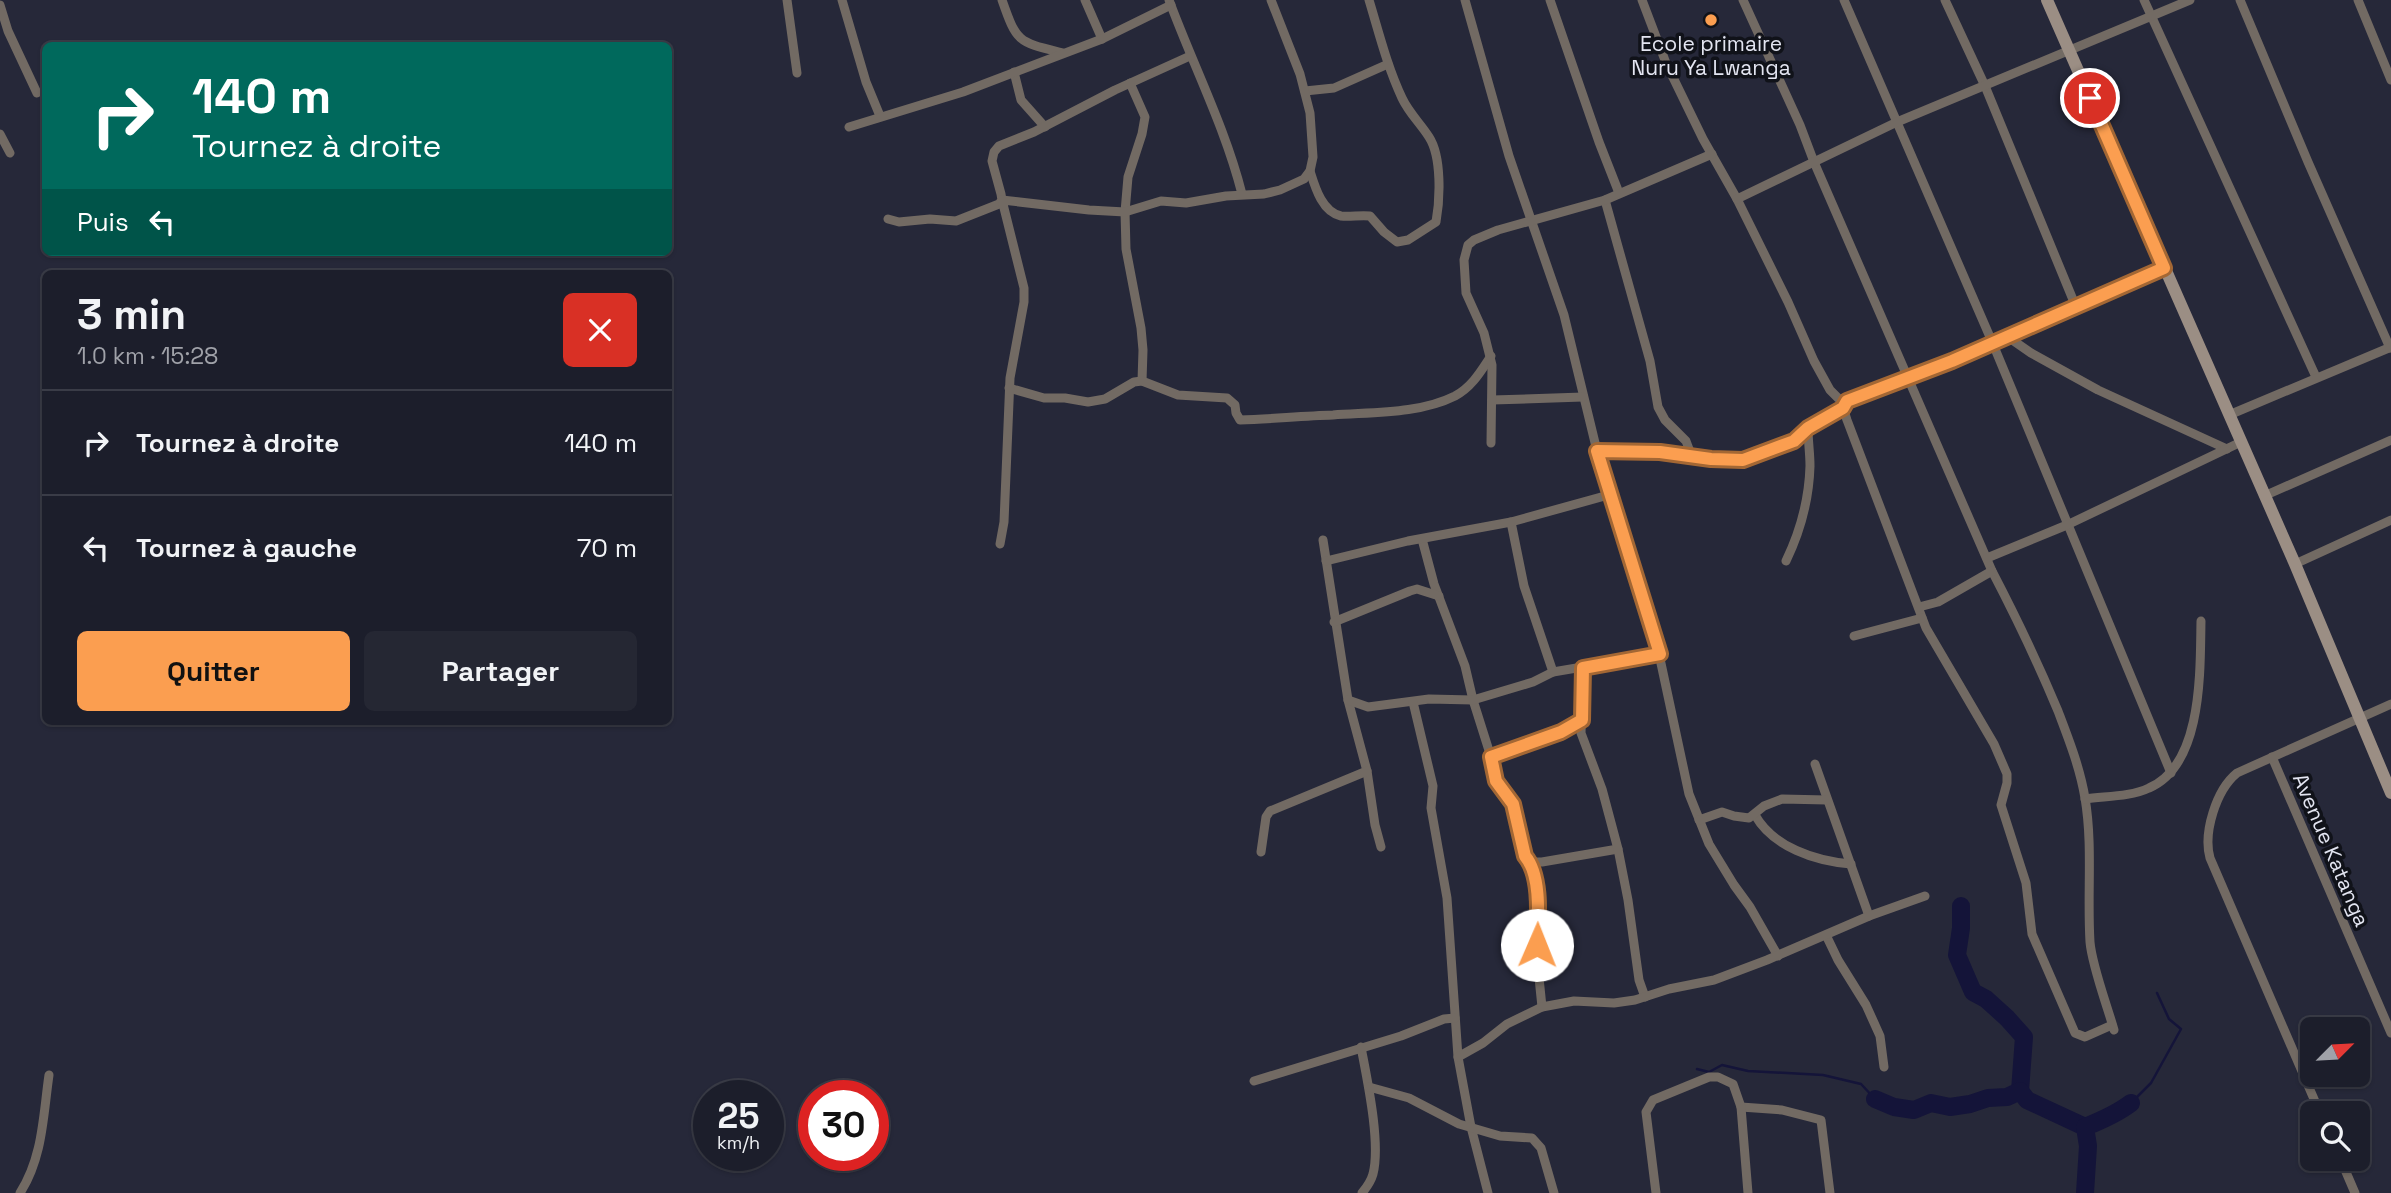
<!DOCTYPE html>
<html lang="fr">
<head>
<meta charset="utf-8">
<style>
	:root { --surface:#1c1e2b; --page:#252733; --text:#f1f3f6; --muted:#a0a2a9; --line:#3a3c47; --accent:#fb9e50 }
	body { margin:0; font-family:"Space Grotesk",sans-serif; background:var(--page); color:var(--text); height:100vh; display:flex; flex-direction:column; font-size:26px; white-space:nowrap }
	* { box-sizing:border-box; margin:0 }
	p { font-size:23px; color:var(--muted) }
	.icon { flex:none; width:38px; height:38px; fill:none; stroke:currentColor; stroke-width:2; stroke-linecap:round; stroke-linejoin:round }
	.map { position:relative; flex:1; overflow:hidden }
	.panel { position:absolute; left:42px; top:270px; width:630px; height:455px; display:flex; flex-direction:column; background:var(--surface); border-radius:10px; box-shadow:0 2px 5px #0004,0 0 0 2px var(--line) }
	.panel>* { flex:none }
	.hud { position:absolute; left:42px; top:42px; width:630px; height:214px; border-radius:10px; box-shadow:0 2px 5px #0004,0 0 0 2px var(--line); background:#00695c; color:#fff; overflow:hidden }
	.needle { width:46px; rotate:66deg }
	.tools { position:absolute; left:2300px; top:1017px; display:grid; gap:14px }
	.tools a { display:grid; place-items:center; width:70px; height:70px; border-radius:10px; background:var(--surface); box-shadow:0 2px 5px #0004,0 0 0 2px var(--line); font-size:35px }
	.speed { position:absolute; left:693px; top:1080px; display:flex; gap:14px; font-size:35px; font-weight:700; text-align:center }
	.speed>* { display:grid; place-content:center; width:91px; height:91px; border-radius:50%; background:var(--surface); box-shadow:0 2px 5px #0004,0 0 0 2px var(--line); line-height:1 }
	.speed small { font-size:18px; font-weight:400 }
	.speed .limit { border:10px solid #d22; background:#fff; color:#111 }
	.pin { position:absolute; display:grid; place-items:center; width:60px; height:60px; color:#fff; margin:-30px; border:4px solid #fff; border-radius:50%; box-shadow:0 2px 7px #0007 }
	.me { position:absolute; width:77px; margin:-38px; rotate:1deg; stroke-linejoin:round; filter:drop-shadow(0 0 5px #0008) }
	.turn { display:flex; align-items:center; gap:24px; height:147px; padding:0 35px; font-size:32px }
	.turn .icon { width:91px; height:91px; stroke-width:2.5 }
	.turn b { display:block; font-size:49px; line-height:60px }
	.then { display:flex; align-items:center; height:66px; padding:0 35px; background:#0003; gap:14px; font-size:26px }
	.round { display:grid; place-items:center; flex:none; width:74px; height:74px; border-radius:10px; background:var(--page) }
	.headline { display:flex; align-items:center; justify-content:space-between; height:119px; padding:0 35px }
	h1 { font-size:42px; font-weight:600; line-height:52px }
	.action { display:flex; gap:14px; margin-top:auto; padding:14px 35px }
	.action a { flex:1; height:80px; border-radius:10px; background:var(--accent); color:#111; font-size:28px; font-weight:600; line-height:80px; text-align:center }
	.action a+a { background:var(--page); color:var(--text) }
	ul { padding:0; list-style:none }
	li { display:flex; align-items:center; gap:21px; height:105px; padding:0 35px; border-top:2px solid var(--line) }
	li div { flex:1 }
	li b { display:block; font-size:26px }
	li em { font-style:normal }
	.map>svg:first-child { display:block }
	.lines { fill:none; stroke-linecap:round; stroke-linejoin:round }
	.stream { stroke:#141439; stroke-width:2.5 }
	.river { stroke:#141439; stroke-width:18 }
	.street { stroke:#726a63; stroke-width:9 }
	.secondary { stroke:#9b8e84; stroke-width:12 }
	.route-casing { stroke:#a36734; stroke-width:18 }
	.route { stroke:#fb9e50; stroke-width:12 }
	.poi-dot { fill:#fb9e50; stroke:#101219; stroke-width:2.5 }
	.labels { text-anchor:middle; stroke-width:7; stroke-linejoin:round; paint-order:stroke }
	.poi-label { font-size:21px; fill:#e3e5f1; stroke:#101219 }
	.street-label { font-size:21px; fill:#e3e5f1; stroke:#101219 }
</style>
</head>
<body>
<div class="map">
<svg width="2391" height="1193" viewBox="0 0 2391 1193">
	<rect width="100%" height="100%" fill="#262839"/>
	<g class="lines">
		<g class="stream">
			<path d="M1697 1069 1709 1072 1722 1065 1748 1071 1823 1075 1861 1084 1875 1099"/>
			<path d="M2131 1103 2151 1083 2181 1029 2169 1019 2157 993"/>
		</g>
		<g class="river">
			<path d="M1961 906V928L1957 955 1973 992 1986 999 2007 1018 2024 1037 2020 1091"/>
			<path d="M1875 1099 1894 1107 1914 1110 1931 1103 1950 1107 1970 1104 1988 1098 2007 1097 2020 1091 2027 1100 2085 1127"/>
			<path d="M2085 1193 2088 1146 2085 1127C2100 1121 2118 1113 2131 1103"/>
		</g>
		<g class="street">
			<path d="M787 0 797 73"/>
			<path d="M842 0 866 82 880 116"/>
			<path d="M1002 0C1017 43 1018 42 1063 53"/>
			<path d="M1085 0 1102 39"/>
			<path d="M1169 0C1193 65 1225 127 1242 194"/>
			<path d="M1465 0 1509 156 1564 315 1597 451 1648 611 1659 654 1689 794 1709 844 1734 885 1750 907 1778 956"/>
			<path d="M1550 0 1599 142 1619 193"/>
			<path d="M1642 0 1666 63 1703 139 1737 199 1788 302 1814 361 1830 390 1838 398 1848 401 1910 379 1993 344 2164 268"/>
			<path d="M1743 0 1800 125 1814 162 1992 571C2016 617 2038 663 2058 711 2069 740 2080 768 2085 798 2093 845 2087 894 2090 942 2092 966 2107 1005 2114 1030"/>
			<path d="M1844 0 1993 344 2171 773"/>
			<path d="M1945 0 1985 86 2076 307"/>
			<path d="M2144 0 2316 377"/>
			<path d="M2240 0 2308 162 2390 348"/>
			<path d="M2358 0 2391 80"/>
			<path d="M0 5 8 31 37 93"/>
			<path d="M1014 72 1021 100 1045 127"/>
			<path d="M1130 83 1145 117 1142 134 1128 177 1125 212 1126 249 1141 328 1143 350 1142 381"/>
			<path d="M1305 91 1334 88 1388 64"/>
			<path d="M849 127 963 92 1102 39 1171 5"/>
			<path d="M0 134 10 153"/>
			<path d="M1310 171C1315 187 1322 212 1341 216 1350 217 1360 215 1370 216L1384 232 1397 242 1408 240 1436 222C1440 200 1442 157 1429 137 1420 123 1409 113 1402 98 1387 66 1379 33 1369 0"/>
			<path d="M1737 199 1897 122 2190 0"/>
			<path d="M1605 200 1650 361 1658 407 1665 420 1686 441 1692 457"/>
			<path d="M888 219 899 222 930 219 956 221 999 204 1002 200 1001 194 992 161 994 152 999 146 1034 132 1115 90 1190 56"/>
			<path d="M2008 337 2031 353 2098 390 2227 449"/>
			<path d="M1009 388 1044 398H1065L1088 402 1105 399 1134 382 1142 381 1178 395 1227 398 1235 405 1236 413 1240 420C1271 419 1302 416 1333 415 1373 412 1419 414 1455 396 1472 387 1481 371 1491 356"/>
			<path d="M1492 400 1583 397"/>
			<path d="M1848 401 1843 408 1847 420 1926 628 1994 744 2007 774V783L2001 805 2026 883 2032 934 2075 1033 2085 1037 2112 1025"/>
			<path d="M2229 415 2391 347"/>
			<path d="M1491 443 1492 365 1484 333 1466 293 1464 260 1468 245 1474 240 1498 230 1605 200 1712 154"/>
			<path d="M1597 451 1660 452 1711 459 1743 460 1794 441 1808 428 1843 408"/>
			<path d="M2264 496 2391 440"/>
			<path d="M1511 522 1524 586 1553 672"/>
			<path d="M1422 539 1434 584 1465 666 1473 700 1491 757 1496 781 1513 804 1525 856 1530 862H1542L1618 849"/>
			<path d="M1323 540 1348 700 1367 771 1375 825 1381 847"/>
			<path d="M1000 544 1004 522 1010 378 1024 302V288L1002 200 1089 210 1125 212 1161 201 1186 203 1226 196 1264 194 1280 190 1304 179 1310 171 1313 157 1310 113 1300 74 1271 0"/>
			<path d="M1987 558 2067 525 2241 442"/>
			<path d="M1326 561 1408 541 1511 522 1612 494"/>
			<path d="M1786 561C1800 532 1809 499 1810 466 1810 453 1808 441 1808 428"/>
			<path d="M2295 564 2391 520"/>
			<path d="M1919 607 1938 602 1992 571"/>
			<path d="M1334 622 1410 591 1417 589 1439 596"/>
			<path d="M1854 636 1922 618"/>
			<path d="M1583 668 1581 733 1602 789 1618 849 1628 900 1639 980 1645 997"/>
			<path d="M1348 700 1368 707 1429 699 1473 700 1533 682 1553 672 1659 654"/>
			<path d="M1413 702 1433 786 1431 808 1447 898 1458 1057 1471 1127 1488 1193"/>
			<path d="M1491 757 1561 732 1582 720"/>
			<path d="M2272 757 2391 1033"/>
			<path d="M1815 764 1869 916"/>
			<path d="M2085 799C2106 796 2130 797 2149 788 2203 765 2200 671 2201 621"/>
			<path d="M1755 815C1773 847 1815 861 1851 864"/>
			<path d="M1699 820 1722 812 1734 816 1749 818 1764 806 1782 799 1827 800"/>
			<path d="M1261 852 1266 817 1270 811 1367 771"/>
			<path d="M1530 862 1538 901V968L1542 1007"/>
			<path d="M1826 935 1838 960 1866 1005 1880 1036 1884 1067"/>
			<path d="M1361 1047C1367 1079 1381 1143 1373 1174 1371 1181 1367 1187 1362 1193"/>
			<path d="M1458 1057 1483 1043 1507 1024 1542 1007 1574 1001 1614 1003 1635 1000 1669 989 1714 980 1767 960 1869 916 1925 896"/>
			<path d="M1254 1081 1401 1036 1444 1019 1455 1018"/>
			<path d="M1369 1087 1409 1098 1459 1124 1500 1136 1532 1138 1541 1148 1554 1193"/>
			<path d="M1741 1107 1782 1110 1821 1120 1830 1193"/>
			<path d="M2320 1113 2210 858C2203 833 2216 790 2237 773L2391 704"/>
			<path d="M2340 1158 2355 1193"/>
			<path d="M20 1193C43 1157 43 1116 49 1075"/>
			<path d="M1656 1193 1646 1112 1653 1100 1709 1077H1718L1733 1084 1741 1107 1748 1193"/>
		</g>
		<path class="secondary" d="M2047 0 2295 564 2391 793"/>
	</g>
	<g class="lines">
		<defs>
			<path id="route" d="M1537 945C1538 919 1542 876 1525 856L1513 804 1496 781 1491 757 1561 732 1582 720 1583 668 1660 654 1597 451 1660 452 1711 459 1743 460 1794 441 1808 428 1843 408 1847 401 1952 361 2164 268 2090 98"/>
		</defs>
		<use href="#route" class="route-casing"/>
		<use href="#route" class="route"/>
	</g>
	<circle class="poi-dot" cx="1711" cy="20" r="7"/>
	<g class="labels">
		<g class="poi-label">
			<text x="1711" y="51">Ecole primaire<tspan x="1711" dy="24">Nuru Ya Lwanga</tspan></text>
		</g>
		<g class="street-label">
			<text transform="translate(2331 850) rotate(67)" y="7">Avenue Katanga</text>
		</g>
	</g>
</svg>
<div class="tools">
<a><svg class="needle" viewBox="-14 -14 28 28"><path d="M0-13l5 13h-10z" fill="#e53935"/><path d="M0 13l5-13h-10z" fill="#a0a2a9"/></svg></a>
<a><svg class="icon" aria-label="search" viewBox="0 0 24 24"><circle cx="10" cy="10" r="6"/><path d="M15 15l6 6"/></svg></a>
</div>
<div class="speed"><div>25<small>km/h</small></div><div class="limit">30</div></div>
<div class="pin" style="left:2090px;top:98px;background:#d93025"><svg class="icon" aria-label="arrive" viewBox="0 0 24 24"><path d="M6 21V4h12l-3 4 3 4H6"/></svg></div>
<svg class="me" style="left:1537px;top:945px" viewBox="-20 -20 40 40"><circle r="19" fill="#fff"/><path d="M0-13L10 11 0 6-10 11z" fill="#fb9e50"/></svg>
<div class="hud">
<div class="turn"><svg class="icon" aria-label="right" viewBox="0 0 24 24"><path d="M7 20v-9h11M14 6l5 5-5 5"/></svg><div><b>140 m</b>Tournez à droite</div></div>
<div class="then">Puis<svg class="icon" aria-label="left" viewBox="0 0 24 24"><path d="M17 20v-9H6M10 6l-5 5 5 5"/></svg></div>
</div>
<section class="panel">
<div class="headline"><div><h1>3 min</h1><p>1.0 km · 15:28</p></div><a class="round" style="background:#d93025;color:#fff"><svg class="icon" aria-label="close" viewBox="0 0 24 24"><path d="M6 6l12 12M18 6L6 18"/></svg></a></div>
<ul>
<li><svg class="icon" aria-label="right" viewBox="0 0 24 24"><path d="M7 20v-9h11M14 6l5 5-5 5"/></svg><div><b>Tournez à droite</b></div><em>140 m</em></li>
<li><svg class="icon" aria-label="left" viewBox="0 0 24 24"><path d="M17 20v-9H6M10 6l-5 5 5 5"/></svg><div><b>Tournez à gauche</b></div><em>70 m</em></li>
</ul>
<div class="action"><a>Quitter</a><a>Partager</a></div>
</section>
</div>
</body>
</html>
